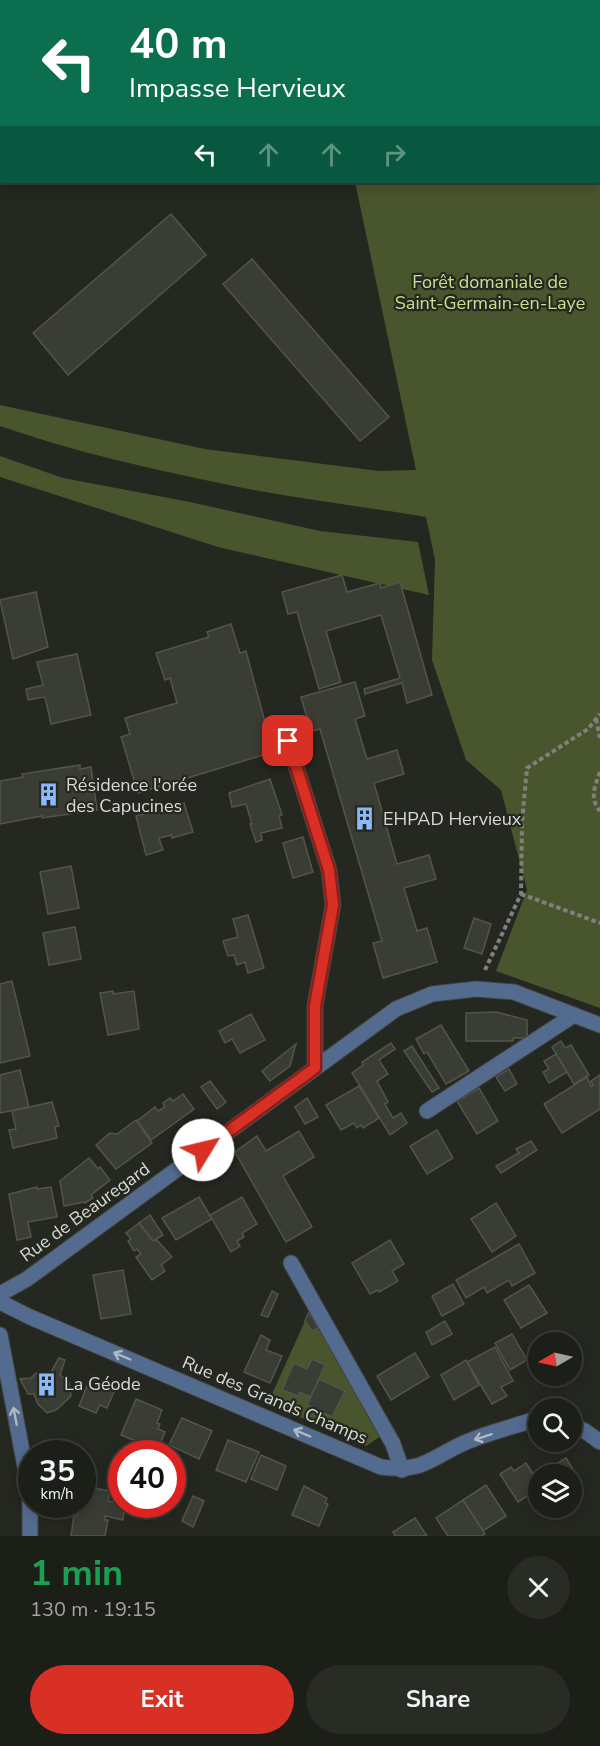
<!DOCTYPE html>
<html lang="en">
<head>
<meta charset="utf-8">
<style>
	:root { --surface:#1c1e18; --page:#292b25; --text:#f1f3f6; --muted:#a0a2a2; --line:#3a3c37; --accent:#d93025 }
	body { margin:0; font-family:"Nunito Sans",sans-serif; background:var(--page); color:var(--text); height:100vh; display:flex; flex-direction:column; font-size:22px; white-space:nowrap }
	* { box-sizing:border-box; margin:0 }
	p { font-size:20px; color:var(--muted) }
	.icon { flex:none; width:33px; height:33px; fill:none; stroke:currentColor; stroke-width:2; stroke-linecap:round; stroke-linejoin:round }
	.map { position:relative; height:1536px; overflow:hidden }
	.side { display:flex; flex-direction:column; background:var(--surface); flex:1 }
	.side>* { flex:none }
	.banner { position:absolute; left:0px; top:0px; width:600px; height:183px; box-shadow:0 3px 15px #0003,0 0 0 2px var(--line); background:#0b6e4f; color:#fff; overflow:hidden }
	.needle { width:39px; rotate:261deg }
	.tools { position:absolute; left:528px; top:1332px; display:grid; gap:12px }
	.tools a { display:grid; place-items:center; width:54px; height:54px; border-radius:50%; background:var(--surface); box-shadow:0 3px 15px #0003,0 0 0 2px var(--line); font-size:30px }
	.speed { position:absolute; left:18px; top:1440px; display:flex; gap:12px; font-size:30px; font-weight:700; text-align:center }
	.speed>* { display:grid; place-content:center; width:78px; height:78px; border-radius:50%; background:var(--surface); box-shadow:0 3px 15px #0003,0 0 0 2px var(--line); line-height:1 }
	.speed small { font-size:15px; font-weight:400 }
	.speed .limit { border:9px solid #d22; background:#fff; color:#111 }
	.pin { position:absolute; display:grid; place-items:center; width:51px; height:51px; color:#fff; margin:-26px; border-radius:12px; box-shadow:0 3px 9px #0006 }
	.me { position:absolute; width:66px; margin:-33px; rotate:54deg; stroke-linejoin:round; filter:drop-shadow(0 0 4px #0008) }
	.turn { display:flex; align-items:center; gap:21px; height:126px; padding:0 30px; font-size:27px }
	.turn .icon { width:78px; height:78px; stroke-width:2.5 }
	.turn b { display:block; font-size:42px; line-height:51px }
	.lanes { display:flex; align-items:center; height:57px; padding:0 30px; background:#0003; justify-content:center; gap:30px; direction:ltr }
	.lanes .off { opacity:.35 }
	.round { display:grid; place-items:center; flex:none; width:63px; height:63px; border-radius:32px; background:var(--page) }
	.overview { display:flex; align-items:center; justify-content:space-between; height:102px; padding:0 30px }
	h1 { font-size:36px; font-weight:700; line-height:45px; color:#1e9e55 }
	.action { display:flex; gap:12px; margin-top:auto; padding:12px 30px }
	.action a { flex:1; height:69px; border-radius:36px; background:var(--accent); color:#fff; font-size:24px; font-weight:700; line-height:69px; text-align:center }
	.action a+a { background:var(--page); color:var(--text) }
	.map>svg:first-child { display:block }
	.green { fill:#49552c; fill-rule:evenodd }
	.building { fill:#3a3d34; stroke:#52554c; stroke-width:1.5 }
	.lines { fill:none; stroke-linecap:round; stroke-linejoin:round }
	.minor-casing { stroke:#42443d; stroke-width:17 }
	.path { stroke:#7f817b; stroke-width:4; stroke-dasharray:4.5 3; stroke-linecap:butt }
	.minor { stroke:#536b8f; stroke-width:15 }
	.oneway { stroke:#b0b9c0 }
	.route-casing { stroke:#8d1f18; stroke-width:15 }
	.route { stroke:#d93025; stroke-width:10 }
	.labels { text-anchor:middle; stroke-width:4.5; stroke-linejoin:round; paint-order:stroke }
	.park-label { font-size:18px; fill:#c6e08c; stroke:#252820 }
	.poi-label { font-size:18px; fill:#d8dad5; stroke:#252820; text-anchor:start }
	.street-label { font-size:18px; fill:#d8dad5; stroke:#252820 }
</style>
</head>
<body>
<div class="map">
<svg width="600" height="1536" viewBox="0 0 600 1536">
	<rect width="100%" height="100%" fill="#252820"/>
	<g class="green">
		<path d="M405 0H600V1008L496 971 527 890 501 790 466 760 432 660 435 560 426 517C361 506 294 499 229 485 152 469 74 452 0 426V405L205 449 379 471 416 470 355 182H598V2L404 1Z"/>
		<path d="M0 456 63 478 190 502 320 531 418 542 429 595 218 547 0 477Z"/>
		<path d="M305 1321 312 1331 318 1328 381 1436 366 1446 268 1403ZM307 1369 319 1379 344 1391 332 1417 307 1405 311 1397 299 1392 297 1396 283 1390Z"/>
	</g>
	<g class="building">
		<path d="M171 214 206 255 68 375 33 333Z"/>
		<path d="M252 259 389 417 360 441 223 284Z"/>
		<path d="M342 575 347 592 380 583 381 588 400 582 432 695 407 703 402 683 365 694 364 689 400 678 381 615 326 631 341 682 319 689 297 612 288 614 282 592Z"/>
		<path d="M36 592 48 647 13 659 0 600Z"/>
		<path d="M231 624 240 653 246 651 273 752 138 793 121 737 130 734 125 718 177 703 170 678 165 680 156 653 209 637 207 632Z"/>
		<path d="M77 654 91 715 51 724 45 697 28 700 26 689 43 685 37 662Z"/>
		<path d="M355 682 365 716 355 719 367 759 397 750 404 774 374 783 397 864 429 855 436 879 404 888 417 931 427 928 437 962 383 978 373 943 382 941 320 729 311 731 301 697Z"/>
		<path d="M80 765V769L91 767 97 810 42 818V816L0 824V781L23 777 22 774Z"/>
		<path d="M270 779 282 815 279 816 282 828 261 833 262 840 256 842 250 824H252L246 804 232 807 229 793Z"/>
		<path d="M184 803 193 832 172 838V835L159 838 163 850 146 855 136 816Z"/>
		<path d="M303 837 313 872 293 878 283 843Z"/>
		<path d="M71 866 79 908 48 914 40 872Z"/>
		<path d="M248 915 264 968 248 973 245 962 237 965 234 955 228 956 223 941 238 937 233 919Z"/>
		<path d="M474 918 491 924 482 954 464 948Z"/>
		<path d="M75 927 81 959 49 965 43 933Z"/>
		<path d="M12 981 30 1056 0 1063V984Z"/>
		<path d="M113 991V994L134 991 139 1029 108 1035 100 993Z"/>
		<path d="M496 1012 527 1020V1038H513V1041H466V1013Z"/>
		<path d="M251 1014 265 1040 240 1053 232 1039 225 1043 219 1031Z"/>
		<path d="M441 1025 469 1071 446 1084 427 1052 424 1054 416 1039Z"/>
		<path d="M561 1041 565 1048 571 1045 589 1075 574 1084 552 1047Z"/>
		<path d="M391 1043 395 1049 379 1060 388 1074 377 1081 388 1102 385 1104 393 1118 401 1113 407 1123 390 1135 352 1073 363 1065 362 1062Z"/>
		<path d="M296 1044 290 1066 270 1081 262 1071Z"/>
		<path d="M412 1046 439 1088 432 1092 404 1051Z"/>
		<path d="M556 1054 567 1072 549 1083 543 1072 549 1069 544 1061Z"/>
		<path d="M509 1069 517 1084 505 1091 496 1077Z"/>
		<path d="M20 1070 29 1107 0 1113V1075Z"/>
		<path d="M600 1075V1109L562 1133 544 1104 587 1077 591 1086 593 1085 591 1081Z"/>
		<path d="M210 1081 226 1102 217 1109 201 1087Z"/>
		<path d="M359 1086 379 1118 363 1128 361 1125 357 1128 354 1123 341 1130 326 1105Z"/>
		<path d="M479 1088 498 1121 477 1134 457 1101Z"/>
		<path d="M183 1094 194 1109 151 1140 137 1121 155 1107 158 1111 165 1107 163 1103 170 1098 173 1101Z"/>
		<path d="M307 1098 318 1117 305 1124 295 1107Z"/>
		<path d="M52 1102 59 1126 55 1127 57 1138 13 1148 9 1130 16 1129 12 1111Z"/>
		<path d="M136 1120 152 1143 116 1169 96 1145 110 1133 117 1134Z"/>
		<path d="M437 1130 453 1158 427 1174 410 1146Z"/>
		<path d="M299 1131 314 1157 283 1176 312 1227 286 1242 235 1152 257 1136 266 1151Z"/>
		<path d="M531 1141 537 1150 501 1173 496 1166 519 1153 516 1149Z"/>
		<path d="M89 1158 98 1169 100 1167 110 1180 91 1195 93 1198 85 1203 84 1202 64 1206 60 1181Z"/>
		<path d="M37 1187V1189L51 1187 57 1217 28 1222 31 1237 17 1240 9 1194Z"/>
		<path d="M199 1197 212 1219 176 1240 162 1218Z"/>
		<path d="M242 1197 257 1224 242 1233 244 1237 237 1241 240 1246 231 1252 210 1215Z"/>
		<path d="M496 1203 516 1236 492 1252 471 1219Z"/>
		<path d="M150 1215 163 1235 153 1241 139 1223Z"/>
		<path d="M139 1223 153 1241 157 1240 172 1257 161 1265 165 1271 152 1280 136 1257 141 1254 137 1249 134 1251 128 1241 131 1239 126 1233Z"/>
		<path d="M390 1240 404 1264 392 1271 398 1281 379 1292 378 1290 370 1294 352 1263Z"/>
		<path d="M519 1244 535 1273 512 1286 509 1280 487 1293 484 1287 466 1298 456 1280Z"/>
		<path d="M123 1270 131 1314 101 1319 93 1275Z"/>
		<path d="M453 1284 464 1304 442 1316 432 1296Z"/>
		<path d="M529 1285 547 1313 521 1328 504 1300Z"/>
		<path d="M272 1291 278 1294 268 1317 261 1315Z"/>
		<path d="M309 1312 318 1328 312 1331 305 1321Z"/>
		<path d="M445 1321 452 1334 432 1345 426 1332Z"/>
		<path d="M512 1334 527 1360 510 1370 495 1343Z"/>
		<path d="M261 1335 270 1340 266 1350 282 1356 270 1383 244 1372Z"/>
		<path d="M495 1347 513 1381 501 1387 507 1396 492 1404 467 1362Z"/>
		<path d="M415 1353 429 1377 391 1400 377 1376Z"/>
		<path d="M59 1358 65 1360 60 1375 69 1382 71 1396 56 1410 47 1413 38 1404 34 1394H28L20 1379 31 1378 36 1373 51 1372Z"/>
		<path d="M312 1359 325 1365 311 1397 299 1392 298 1396 282 1390 294 1363 307 1369Z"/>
		<path d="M466 1360 479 1385 454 1400 441 1375Z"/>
		<path d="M91 1376 116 1387 107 1408 100 1405 96 1413 79 1406Z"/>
		<path d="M319 1379 345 1391 332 1417 307 1405Z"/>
		<path d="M136 1399 162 1410 157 1423 160 1424 158 1429 165 1432 158 1450 121 1435Z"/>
		<path d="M182 1418 212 1431 199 1459 169 1445Z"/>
		<path d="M228 1440 259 1452 246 1482 216 1470Z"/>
		<path d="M261 1455 286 1466 277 1490 251 1479Z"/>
		<path d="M566 1458 579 1479 572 1484V1474H539Z"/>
		<path d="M526 1463 538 1482V1489L518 1502 500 1474 511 1467 514 1471Z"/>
		<path d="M486 1485 506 1516 483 1531 463 1500Z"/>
		<path d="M83 1486 110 1491 108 1501 125 1504 123 1520 105 1516V1520H108L105 1536H71L74 1515H78L80 1504H82Z"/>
		<path d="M304 1486 327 1498 325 1503 328 1504 319 1526 292 1515Z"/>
		<path d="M193 1496 204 1501 193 1527 182 1521Z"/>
		<path d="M463 1500 485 1534 482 1536H448L436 1518Z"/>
		<path d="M415 1518 427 1536H395L393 1532Z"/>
	</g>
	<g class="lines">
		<defs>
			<g id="minor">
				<path d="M288 741 329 870 333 905 315 1006V1067"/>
				<path d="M427 1111 574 1015"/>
				<path d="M291 1263 393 1444 402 1470"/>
				<path d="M0 1294 27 1279 396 1009 432 994 476 989 514 992 600 1025"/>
				<path d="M0 1302 30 1317 381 1467C422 1473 429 1459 464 1443 484 1434 508 1428 530 1421L538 1420"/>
				<path d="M0 1335 30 1493V1536"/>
				<path d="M572 1426 585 1431 600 1442"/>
			</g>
		</defs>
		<use href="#minor" class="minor-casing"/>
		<g class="path">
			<path d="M598 160H600"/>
			<path d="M596 719 600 738"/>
			<path d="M600 772C595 786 589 798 600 811"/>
			<path d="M521 894 600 923"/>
			<path d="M485 970 521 894 522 822 527 768 588 729 600 714"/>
		</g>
		<use href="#minor" class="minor"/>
	</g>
	<defs><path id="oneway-shaft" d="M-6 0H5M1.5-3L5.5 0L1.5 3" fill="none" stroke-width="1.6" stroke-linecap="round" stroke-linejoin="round" transform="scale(1.5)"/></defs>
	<g class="oneway">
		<use href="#oneway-shaft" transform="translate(122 1356) rotate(-157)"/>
		<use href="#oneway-shaft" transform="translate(15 1416) rotate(-101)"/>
		<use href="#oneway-shaft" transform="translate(302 1433) rotate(-157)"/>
		<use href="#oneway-shaft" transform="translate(483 1437) rotate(162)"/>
	</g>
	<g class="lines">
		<defs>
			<path id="route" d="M203 1150 315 1068V1006L333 905 329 870 288 741"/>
		</defs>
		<use href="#route" class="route-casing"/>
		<use href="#route" class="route"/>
	</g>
	<defs>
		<symbol id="building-bare" viewBox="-9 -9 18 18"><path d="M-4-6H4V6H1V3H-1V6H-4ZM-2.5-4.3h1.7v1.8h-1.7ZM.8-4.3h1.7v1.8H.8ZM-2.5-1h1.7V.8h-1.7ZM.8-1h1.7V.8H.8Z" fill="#8db9fc" stroke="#252820" stroke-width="2.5" paint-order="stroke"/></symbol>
	</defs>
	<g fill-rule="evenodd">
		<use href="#building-bare" x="32" y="778" width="33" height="33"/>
		<use href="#building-bare" x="348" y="802" width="33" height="33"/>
		<use href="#building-bare" x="30" y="1368" width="33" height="33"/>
	</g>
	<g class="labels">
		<g class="park-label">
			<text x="490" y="288">Forêt domaniale de<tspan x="490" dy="21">Saint-Germain-en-Laye</tspan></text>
		</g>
		<g class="poi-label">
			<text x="66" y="791">Résidence l'orée<tspan x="66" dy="21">des Capucines</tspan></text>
			<text x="383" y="825">EHPAD Hervieux</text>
			<text x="64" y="1390">La Géode</text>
		</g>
		<g class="street-label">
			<text transform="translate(85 1212) rotate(-36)" y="6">Rue de Beauregard</text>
			<text transform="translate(275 1400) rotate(23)" y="6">Rue des Grands Champs</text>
		</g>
	</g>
</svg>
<div class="tools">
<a><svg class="needle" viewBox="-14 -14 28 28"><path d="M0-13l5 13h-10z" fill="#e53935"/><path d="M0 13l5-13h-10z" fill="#a0a2a2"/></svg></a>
<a><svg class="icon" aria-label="search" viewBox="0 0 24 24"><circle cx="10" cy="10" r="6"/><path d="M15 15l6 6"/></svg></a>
<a><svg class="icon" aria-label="layers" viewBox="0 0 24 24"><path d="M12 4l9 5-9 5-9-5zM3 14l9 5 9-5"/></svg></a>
</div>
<div class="speed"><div>35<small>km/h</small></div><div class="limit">40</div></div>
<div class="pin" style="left:288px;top:741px;background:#d93025"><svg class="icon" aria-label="arrive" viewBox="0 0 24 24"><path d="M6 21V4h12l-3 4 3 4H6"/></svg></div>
<svg class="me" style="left:203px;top:1150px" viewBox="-20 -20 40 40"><circle r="19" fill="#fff"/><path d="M0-13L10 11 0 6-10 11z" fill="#d93025"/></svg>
<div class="banner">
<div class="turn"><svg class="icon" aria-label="left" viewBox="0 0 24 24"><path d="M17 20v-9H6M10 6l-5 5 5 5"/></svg><div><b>40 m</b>Impasse Hervieux</div></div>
<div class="lanes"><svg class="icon" aria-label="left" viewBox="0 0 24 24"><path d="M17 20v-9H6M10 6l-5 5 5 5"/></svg><svg class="icon off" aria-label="ahead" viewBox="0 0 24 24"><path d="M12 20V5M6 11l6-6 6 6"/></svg><svg class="icon off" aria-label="ahead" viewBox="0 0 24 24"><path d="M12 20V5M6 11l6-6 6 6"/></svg><svg class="icon off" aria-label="right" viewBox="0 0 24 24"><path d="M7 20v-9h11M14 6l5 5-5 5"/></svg></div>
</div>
</div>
<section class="side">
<div class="overview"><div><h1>1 min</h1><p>130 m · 19:15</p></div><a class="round"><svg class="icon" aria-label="close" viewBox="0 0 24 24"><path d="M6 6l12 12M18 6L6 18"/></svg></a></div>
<div class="action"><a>Exit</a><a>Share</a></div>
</section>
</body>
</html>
